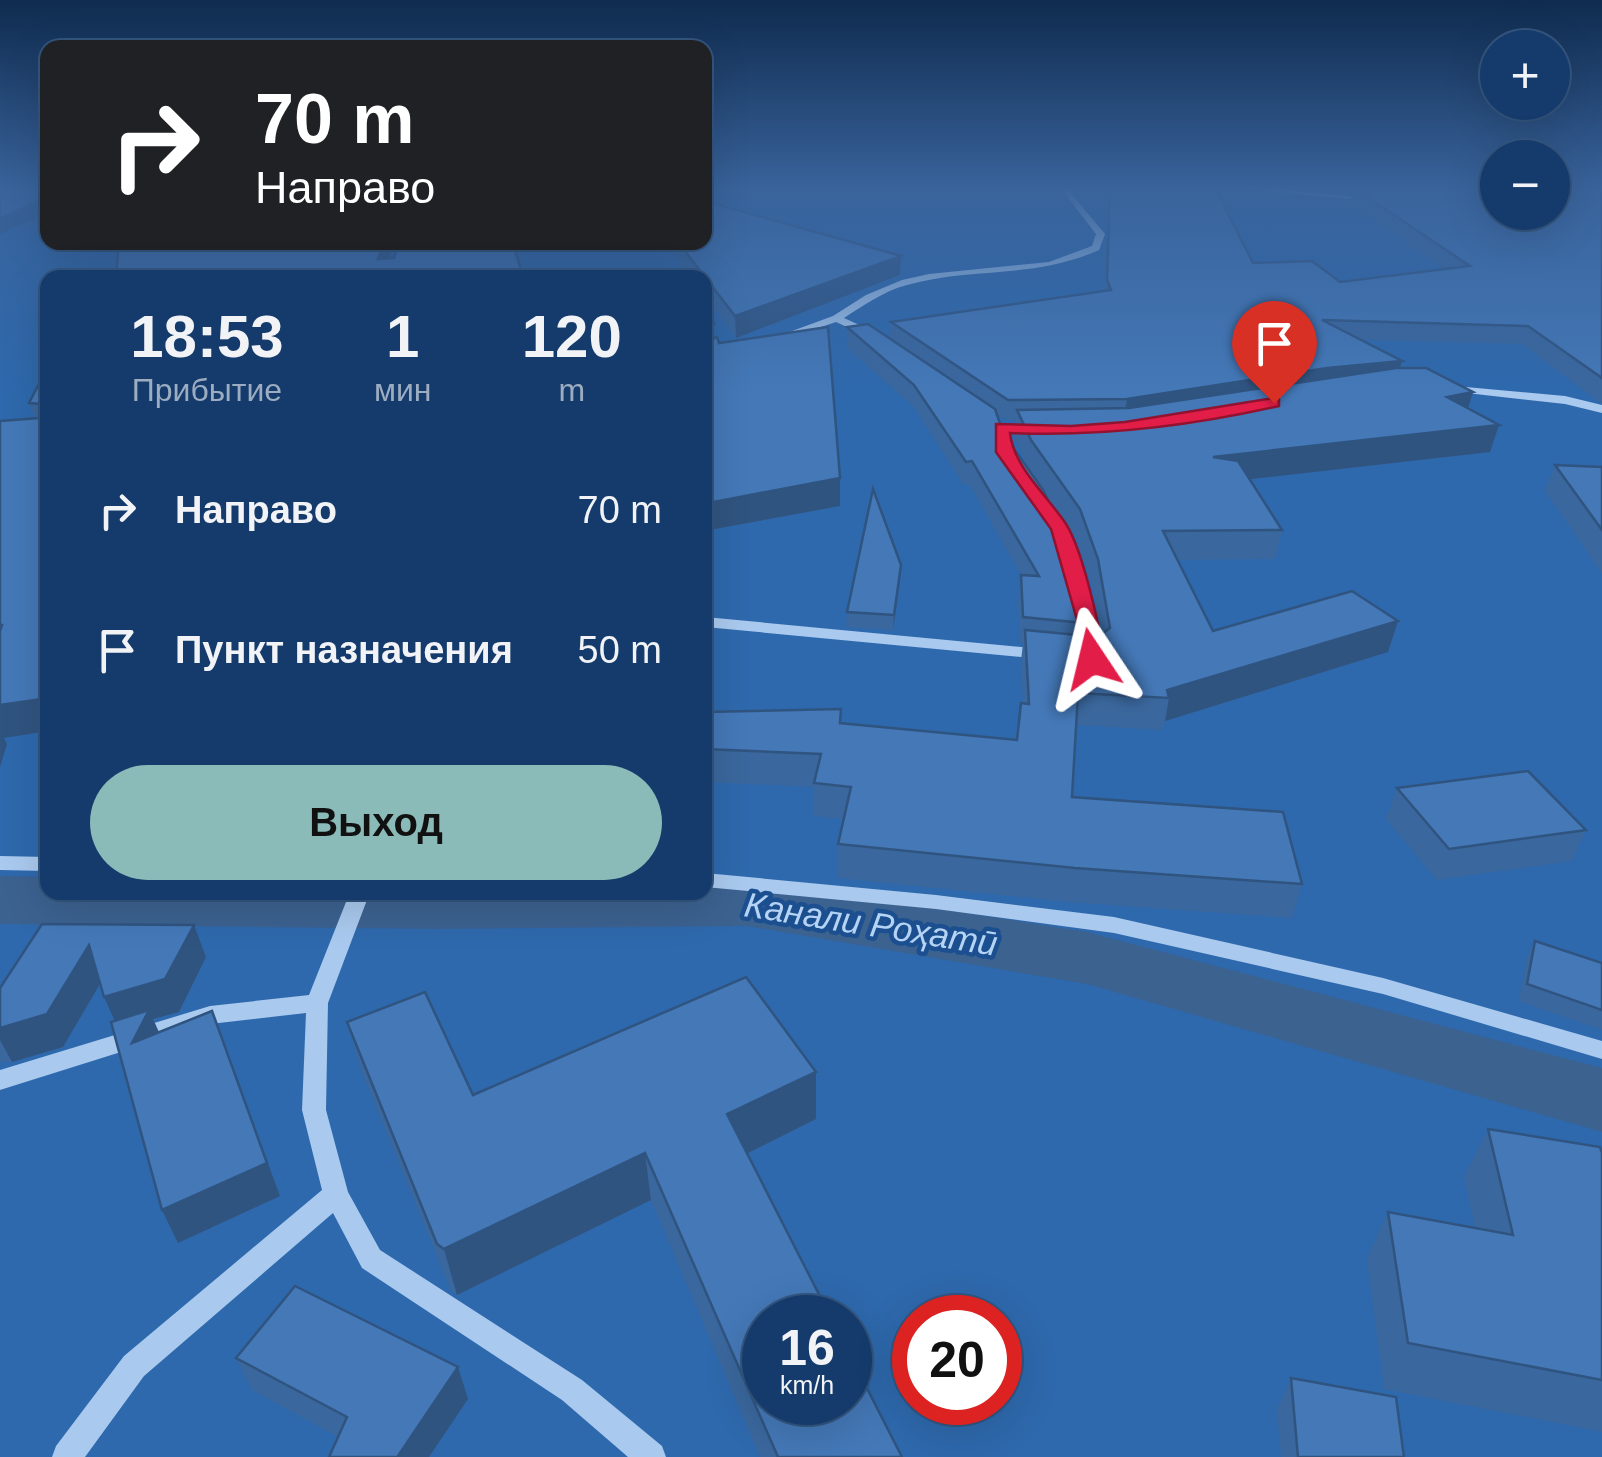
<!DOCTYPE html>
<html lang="ru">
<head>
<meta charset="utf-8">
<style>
	:root { --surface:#143b6b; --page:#214673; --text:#f1f3f6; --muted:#9dadc1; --line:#33557e; --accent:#8bbbb9 }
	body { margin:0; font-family:Arial,sans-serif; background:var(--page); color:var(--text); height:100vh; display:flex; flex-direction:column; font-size:38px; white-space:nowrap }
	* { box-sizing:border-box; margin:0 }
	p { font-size:32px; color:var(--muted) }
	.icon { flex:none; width:55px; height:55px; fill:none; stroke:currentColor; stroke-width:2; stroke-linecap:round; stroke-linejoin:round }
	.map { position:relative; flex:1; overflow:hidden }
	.side { position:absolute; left:40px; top:270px; width:672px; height:630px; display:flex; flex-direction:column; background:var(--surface); border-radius:20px; box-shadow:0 10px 40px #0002,0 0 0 2px var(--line) }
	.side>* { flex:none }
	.hud { position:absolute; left:40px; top:40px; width:672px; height:210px; border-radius:20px; box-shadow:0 10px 40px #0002,0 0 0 2px var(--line); background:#202124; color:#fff; overflow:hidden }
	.buttons { position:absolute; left:1480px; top:30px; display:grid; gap:20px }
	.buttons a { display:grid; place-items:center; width:90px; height:90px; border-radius:50%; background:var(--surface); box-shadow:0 10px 40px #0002,0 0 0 2px var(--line); font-size:50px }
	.speed { position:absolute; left:742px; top:1295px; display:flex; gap:20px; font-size:50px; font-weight:700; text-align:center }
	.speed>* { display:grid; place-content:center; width:130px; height:130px; border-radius:50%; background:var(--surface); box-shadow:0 10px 40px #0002,0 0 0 2px var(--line); line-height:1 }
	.speed small { font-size:25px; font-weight:400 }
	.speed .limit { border:15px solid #d22; background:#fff; color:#111 }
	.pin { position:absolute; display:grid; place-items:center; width:85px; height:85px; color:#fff; margin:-102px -42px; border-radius:50% 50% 50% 0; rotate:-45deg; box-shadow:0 0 10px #0007 }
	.pin .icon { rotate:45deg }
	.me { position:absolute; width:110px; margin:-55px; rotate:350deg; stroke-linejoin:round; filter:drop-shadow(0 0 8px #0008) }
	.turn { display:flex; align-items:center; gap:35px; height:210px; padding:0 50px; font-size:45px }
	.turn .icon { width:130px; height:130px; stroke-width:2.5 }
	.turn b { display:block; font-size:70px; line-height:85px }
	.eta { display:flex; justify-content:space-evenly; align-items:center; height:170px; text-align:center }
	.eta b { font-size:60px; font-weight:800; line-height:70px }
	.button { display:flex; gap:20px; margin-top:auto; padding:20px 50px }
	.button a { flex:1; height:115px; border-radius:60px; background:var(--accent); color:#111; font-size:40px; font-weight:800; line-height:115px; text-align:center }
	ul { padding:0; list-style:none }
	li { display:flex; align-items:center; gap:30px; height:140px; padding:0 50px }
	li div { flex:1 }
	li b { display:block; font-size:38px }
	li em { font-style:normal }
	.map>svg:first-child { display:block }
	.green { fill:#2e69ad; fill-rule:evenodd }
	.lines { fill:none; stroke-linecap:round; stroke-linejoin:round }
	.canal { fill:#3c6290; fill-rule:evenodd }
	.minor { fill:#a9c9ee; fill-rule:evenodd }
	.wall { fill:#3a679d; fill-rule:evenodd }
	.shaded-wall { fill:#305480 }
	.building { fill:#4478b7; stroke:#305480; stroke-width:2.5 }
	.route { fill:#e11d48; stroke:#92132f; stroke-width:2.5 }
	.labels { text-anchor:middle; stroke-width:9; stroke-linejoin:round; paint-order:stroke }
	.near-water-label { font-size:35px; font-style:italic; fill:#b5d3f5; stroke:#1b4f8f }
</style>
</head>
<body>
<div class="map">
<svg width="1602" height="1457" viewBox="0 0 1602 1457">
	<rect width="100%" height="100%" fill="#1b4f8f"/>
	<path class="green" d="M0 188H47L48 242H705V188H1497L1498 212H1552L1553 188H1602V1457H0ZM48 278H705V892H48ZM765 1318H850V1402H765ZM915 1318H1000V1402H915Z"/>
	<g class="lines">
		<path class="canal" d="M0 876 48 877V892H705V879L747 878 1087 932 1602 1068V1132L1087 984 747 926 441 929 0 924Z"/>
		<g class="minor">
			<path d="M1064 188H1074L1070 191 1073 196 1105 234 1099 250C1031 280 973 266 907 285 884 291 864 305 844 318L879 334V338H871L836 322 782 340 773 338 833 316 866 295 902 280 929 274 1049 262 1092 246 1096 234 1062 190Z"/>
			<path d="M1234 188H1267L1376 199 1372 201Z"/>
			<path d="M1444 385 1565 396 1602 405V413L1565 404 1440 390 1438 388Z"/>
			<path d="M998 425H1036L1042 429 1036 433 1002 432 998 431Z"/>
			<path d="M1067 548 1074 552 1099 634 1100 658 1092 663 1084 658 1083 634 1060 552Z"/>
			<path d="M705 617 1043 649 1051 654 1043 659 705 627Z"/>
			<path d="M0 856 48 857V871L0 870Z"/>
			<path d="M705 873 936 895 1114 917 1383 978 1602 1041V1059L1383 994 1114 933 936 909 705 887Z"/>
			<path d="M350 892H370L328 1003 326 1110 348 1192 380 1250 582 1380 662 1446 666 1457H628L562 1400 362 1268 333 1213 144 1376 85 1457H52L56 1446 124 1356 322 1190 302 1110 306 1013 210 1024 0 1090V1070L210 1006 309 995Z"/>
		</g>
	</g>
	<g class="wall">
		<path d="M1017 188H1061L1059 191 1017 192Z"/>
		<path d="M1077 188H1215L1253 263 1340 282 1444 269 1350 203 1352 192 1332 191 1328 188H1498V212L1602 190V404L1522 344 1360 340 1402 361 1400 368 1473 392 1468 408 1499 425 1490 452 1249 479 1282 530 1275 559 1178 560 1213 631 1398 621 1388 652 1165 721 1163 730 1076 725 1072 797 1302 884 1292 918 1069 902 838 878V844L844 819 814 816V787L705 782V712L1016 740 1023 703 1021 661 1023 643H1020L1018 601 1021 575 970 485H964L913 406 847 348V327L890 338 891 322 1105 291 1108 189 1077 190ZM996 414 1006 420H1016L1014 436 1028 468 1076 538 1093 589 1101 634 1098 637 1082 635 1084 623 1004 435Z"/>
		<path d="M665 242H705L901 256 900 275 736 338 707 299 714 324V338L840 506 709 530 705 546V278H691Z"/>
		<path d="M48 381 4 738 7 744 0 767V421L35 418 29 403Z"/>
		<path d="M1555 465 1602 467V573L1545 491Z"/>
		<path d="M900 579 893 630 846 627 847 612Z"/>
		<path d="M1397 788 1586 830 1572 861 1437 880 1386 819Z"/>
		<path d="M194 925 206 957 179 1012 153 1019 159 1032 212 1011 280 1196 178 1243 162 1210 115 1020 104 997 100 984 63 1047 12 1062H0V988Z"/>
		<path d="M1535 941 1602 963V1030L1519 1001 1527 957Z"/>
		<path d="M347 1022 473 1095 816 1072V1119L747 1153 902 1457H760L651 1200 457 1295 451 1291 361 1070Z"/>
		<path d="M1488 1129 1602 1153V1432L1384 1389 1367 1259 1388 1212 1475 1228 1464 1177Z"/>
		<path d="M236 1358 468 1399 338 1437 252 1390Z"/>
		<path d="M1291 1378 1404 1457H1281L1277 1409Z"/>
	</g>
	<g class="shaded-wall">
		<path d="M48 196V212L0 234V219Z"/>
		<path d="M384 242H395L383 278 378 259Z"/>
		<path d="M901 256 900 275 736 338 735 316Z"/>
		<path d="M714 324V347L705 351V327Z"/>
		<path d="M1402 361 1396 381 1124 419 1127 399 1327 368Z"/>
		<path d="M1473 392 1465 418 1447 397Z"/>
		<path d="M1499 425 1490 452 1207 484 1213 457Z"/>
		<path d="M840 478V506L709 530 705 546V512L708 503Z"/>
		<path d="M901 565 900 579 893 630 894 615Z"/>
		<path d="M1398 621 1388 652 1165 721 1169 698 1167 690Z"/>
		<path d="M48 679V731L4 738 7 744 0 767V705Z"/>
		<path d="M194 925 206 957 179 1012 153 1019 163 1043 147 1076 119 1030 104 997Z"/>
		<path d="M89 945 104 977 63 1047 12 1062 0 1040V1028Z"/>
		<path d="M212 1011 280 1196 178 1243 162 1210Z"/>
		<path d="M816 1072V1119L730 1162 727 1114Z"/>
		<path d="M645 1153 651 1200 457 1295 444 1249Z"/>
		<path d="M458 1367 468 1399 429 1457H398Z"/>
	</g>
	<g class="building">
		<path d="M4 188H48V196L0 219V190Z"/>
		<path d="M1110 188H1215L1253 263 1312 261 1340 282 1470 266 1354 188 1498 192V212H1552V188L1602 190V378L1528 326 1322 320 1402 361 1327 368 1127 399 1008 400 891 322 1111 290 1107 280Z"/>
		<path d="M705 201 901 256 735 316 678 242H705Z"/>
		<path d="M119 242H384L378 259 394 258 399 242H512L524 278H116Z"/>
		<path d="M705 293 714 324 705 327Z"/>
		<path d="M868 324 995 409 1004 435 1043 490 1063 530 1084 623 1023 617 1021 575 1039 576 972 461 966 462 914 385 847 327Z"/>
		<path d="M828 327 840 478 708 503 705 512V341L717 337 719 343Z"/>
		<path d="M1396 368H1426L1473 392 1447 397 1499 425 1213 457 1238 461 1282 530 1163 531 1213 631 1352 591 1398 621 1167 690 1169 698 1078 693 1072 797 1283 812 1302 884 1075 868 838 844 851 787 814 783 821 754 705 749V712L841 709 840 723 1017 740 1021 703 1029 704 1025 630 1098 637 1110 628 1098 559 1080 509 1031 440 1017 410 1129 408Z"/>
		<path d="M48 381V679L42 699 0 705V631L2 625H0V421L39 418 41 404 29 403 40 382Z"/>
		<path d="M1555 465 1602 467V530Z"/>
		<path d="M873 489 901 565 894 615 847 612Z"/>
		<path d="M1528 771 1586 830 1449 849 1397 788Z"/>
		<path d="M42 924 194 925 165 979 104 997 89 945 47 1014 0 1028V988Z"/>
		<path d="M1535 941 1602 963V1010L1527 984Z"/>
		<path d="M746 977 816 1072 727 1114 831 1318H765V1402H850V1355L902 1457H778L645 1153 444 1249 437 1244 347 1022 425 992 473 1095Z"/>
		<path d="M149 1010 132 1043 212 1011 267 1163 162 1210 111 1022Z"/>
		<path d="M1488 1129 1600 1147 1602 1153V1380L1408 1343 1388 1212 1513 1235Z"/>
		<path d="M295 1286 458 1367 398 1456 402 1457H329L347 1417 236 1358Z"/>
		<path d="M1291 1378 1396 1397 1404 1457H1298Z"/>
	</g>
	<linearGradient id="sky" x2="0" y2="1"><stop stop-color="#0f2b4f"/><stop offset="0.48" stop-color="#39639b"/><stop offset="1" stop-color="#39639b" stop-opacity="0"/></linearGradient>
	<rect width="1602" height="392" fill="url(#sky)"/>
	<path class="route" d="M1274 398 1279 399V406C1191 426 1101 437 1010 433 1014 468 1047 495 1066 524 1082 549 1101 628 1103 659L1092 665 1085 663 1081 634 1051 529 996 452V424L1071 426 1125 422Z"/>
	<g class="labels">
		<g class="near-water-label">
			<text transform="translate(871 924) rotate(9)" y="12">Канали Роҳатӣ</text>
		</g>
	</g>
</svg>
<div class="buttons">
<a>+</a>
<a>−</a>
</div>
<div class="speed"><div>16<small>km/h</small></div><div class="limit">20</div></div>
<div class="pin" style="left:1274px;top:403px;background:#d93025"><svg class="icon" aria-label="arrive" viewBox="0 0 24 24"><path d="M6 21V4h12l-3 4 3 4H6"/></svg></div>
<svg class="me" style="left:1092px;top:659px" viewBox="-20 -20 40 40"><path d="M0-17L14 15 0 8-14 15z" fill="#e11d48" stroke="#fff" stroke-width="4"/></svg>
<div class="hud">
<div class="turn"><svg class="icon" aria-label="right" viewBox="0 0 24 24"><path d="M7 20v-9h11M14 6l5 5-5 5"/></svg><div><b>70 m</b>Направо</div></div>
</div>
<section class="side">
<div class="eta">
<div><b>18:53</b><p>Прибытие</p></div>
<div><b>1</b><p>мин</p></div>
<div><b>120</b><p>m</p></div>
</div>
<ul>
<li><svg class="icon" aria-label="right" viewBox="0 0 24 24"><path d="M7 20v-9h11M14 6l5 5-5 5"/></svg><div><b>Направо</b></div><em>70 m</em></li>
<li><svg class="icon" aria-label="arrive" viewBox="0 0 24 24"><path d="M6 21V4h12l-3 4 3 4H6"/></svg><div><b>Пункт назначения</b></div><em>50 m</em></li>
</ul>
<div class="button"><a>Выход</a></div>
</section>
</div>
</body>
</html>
